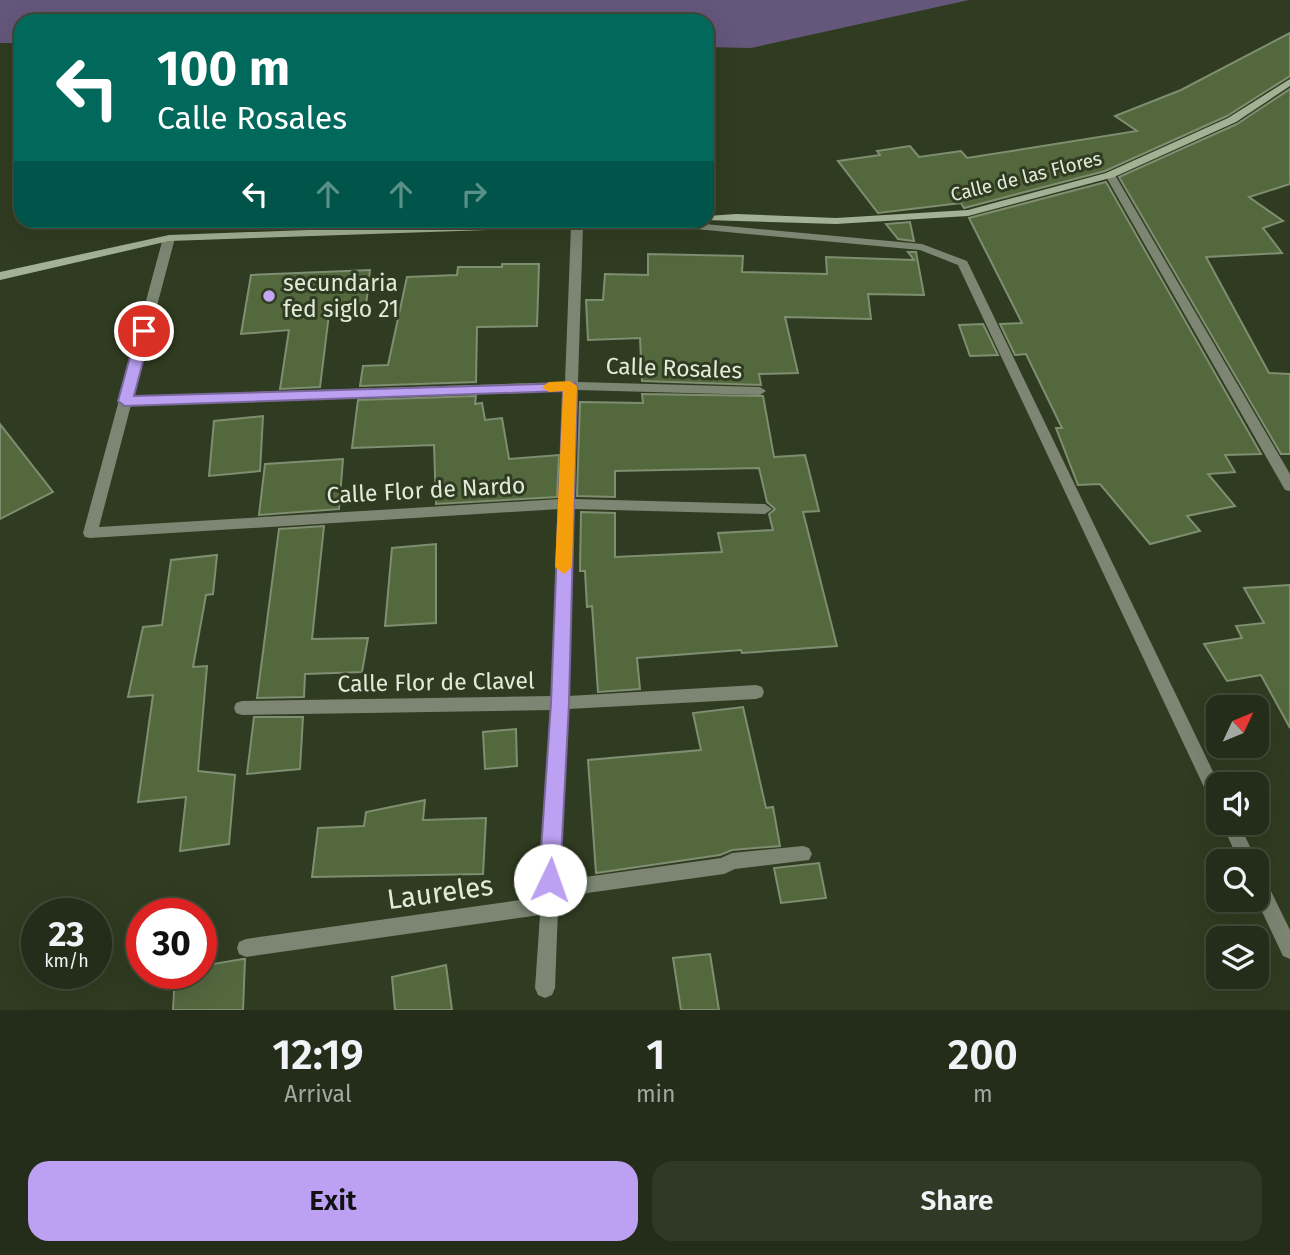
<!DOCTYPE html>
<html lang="en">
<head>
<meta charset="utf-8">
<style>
	:root { --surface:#242d19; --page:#303926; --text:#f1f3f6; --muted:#a3a8a2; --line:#414938; --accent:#bca0f2 }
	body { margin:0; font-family:"Fira Sans",sans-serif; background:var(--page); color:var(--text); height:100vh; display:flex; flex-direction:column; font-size:26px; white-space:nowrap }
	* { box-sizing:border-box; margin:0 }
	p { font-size:23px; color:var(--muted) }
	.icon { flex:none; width:38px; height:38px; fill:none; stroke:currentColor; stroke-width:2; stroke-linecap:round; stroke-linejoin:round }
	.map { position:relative; height:1010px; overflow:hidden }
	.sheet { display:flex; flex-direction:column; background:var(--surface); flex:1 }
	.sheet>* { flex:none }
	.hud { position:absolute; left:14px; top:14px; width:700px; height:214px; border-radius:21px; box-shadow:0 7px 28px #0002,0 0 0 2px var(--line); background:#00695c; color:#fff; overflow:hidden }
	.needle { width:46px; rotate:46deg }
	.fabs { position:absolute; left:1206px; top:695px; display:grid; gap:14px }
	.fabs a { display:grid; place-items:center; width:63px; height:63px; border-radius:14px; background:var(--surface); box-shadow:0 7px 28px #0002,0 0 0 2px var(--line); font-size:35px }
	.speed { position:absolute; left:21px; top:898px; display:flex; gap:14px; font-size:35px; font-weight:700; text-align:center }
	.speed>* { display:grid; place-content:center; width:91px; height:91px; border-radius:50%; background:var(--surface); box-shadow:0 7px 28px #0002,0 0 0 2px var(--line); line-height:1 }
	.speed small { font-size:18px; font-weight:400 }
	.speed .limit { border:10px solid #d22; background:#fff; color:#111 }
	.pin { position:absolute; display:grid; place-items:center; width:60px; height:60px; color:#fff; margin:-30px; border:4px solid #fff; border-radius:50%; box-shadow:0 2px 7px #0007 }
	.me { position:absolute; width:77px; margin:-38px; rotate:3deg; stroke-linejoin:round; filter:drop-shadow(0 0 5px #0008) }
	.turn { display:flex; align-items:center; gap:24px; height:147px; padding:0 28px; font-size:32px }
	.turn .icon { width:91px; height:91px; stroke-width:2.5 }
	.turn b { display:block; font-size:49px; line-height:60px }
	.lanes { display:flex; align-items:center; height:66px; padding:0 28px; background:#0003; justify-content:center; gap:35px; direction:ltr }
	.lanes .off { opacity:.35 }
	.eta { display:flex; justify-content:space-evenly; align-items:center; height:119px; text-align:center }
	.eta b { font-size:42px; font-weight:600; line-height:49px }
	.button { display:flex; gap:14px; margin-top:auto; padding:14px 28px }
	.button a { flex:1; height:80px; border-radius:21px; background:var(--accent); color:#111; font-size:28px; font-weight:600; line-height:80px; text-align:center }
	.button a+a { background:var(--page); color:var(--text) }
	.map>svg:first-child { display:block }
	.green { fill:#65577b }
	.building { fill:#54683e; stroke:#7f8e70; stroke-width:2 }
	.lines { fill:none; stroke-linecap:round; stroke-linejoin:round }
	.street { fill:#7c8673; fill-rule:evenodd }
	.secondary { fill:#a3b294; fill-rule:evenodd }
	.route { fill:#bca0f2; stroke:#7a689d; stroke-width:2 }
	.slow { fill:#f59e0b }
	.poi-dot { fill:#c5a7f1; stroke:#303c21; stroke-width:2.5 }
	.labels { text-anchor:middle; stroke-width:6; stroke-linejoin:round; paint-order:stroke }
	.far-street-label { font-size:19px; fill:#e2eada; stroke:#303c21 }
	.poi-label { font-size:23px; fill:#e2eada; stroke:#303c21; text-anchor:start }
	.street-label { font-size:23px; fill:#e2eada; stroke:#303c21 }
	.near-street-label { font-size:28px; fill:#e2eada; stroke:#303c21 }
</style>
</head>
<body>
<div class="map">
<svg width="1290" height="1010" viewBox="0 0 1290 1010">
	<rect width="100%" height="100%" fill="#303c21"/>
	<path class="green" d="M0 0H969L751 48 707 47V21H21V43H0Z"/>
	<g class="building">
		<path d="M1290 33V76L1227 116 1105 171 968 207 964 208 961 203 878 213 838 161 880 155 877 151 910 146 919 157 961 151 967 158 1137 131 1115 116 1181 90Z"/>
		<path d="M1290 89V184L1249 197 1283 221 1263 228 1282 253 1206 257 1269 373 1290 374V454H1281L1119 177 1237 124Z"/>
		<path d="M1106 182 1261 454 1225 455 1235 472 1208 474 1235 506 1187 516 1200 531 1150 544 1100 484 1078 485 1056 428H1062L1026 354 1015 355 1000 324 1022 323 969 218Z"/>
		<path d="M910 222 914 241 898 239 886 224Z"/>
		<path d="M908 252H916L924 295 868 294 871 319 785 317 798 373 759 374 761 385 642 381 640 338 588 340 586 300H603L605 274 648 275V254L743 256 742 272 827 274 826 257 914 260Z"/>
		<path d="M502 264H539L537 326 477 327 476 382 360 386 363 366 388 365 407 277 457 275 458 267H502Z"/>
		<path d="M370 270 366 306H330L320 387 280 389 289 330 241 334 251 275Z"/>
		<path d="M983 324 998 355 970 356 959 325Z"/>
		<path d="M642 394 763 396 774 457 805 455 819 511 803 512 837 646 742 653 741 650 637 658 640 689 598 692 592 606 587 607 585 571H580L581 512 615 513V557L722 552 718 533 773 530 769 514 775 509 767 502 759 468 615 471V497L577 496 580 402 643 403Z"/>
		<path d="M476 396 475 404 482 403 485 420 502 418 509 459 559 455 557 497 436 504 434 445 352 448 358 400Z"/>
		<path d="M263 416 260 471 209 476 214 421Z"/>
		<path d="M0 424 53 492 0 519Z"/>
		<path d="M343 459 339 509 259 515 265 464Z"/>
		<path d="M324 526 312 639 368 638 362 672 305 674 304 697 257 698 279 529Z"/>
		<path d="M436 544V623L385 626 392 548Z"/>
		<path d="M217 555 213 594 206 595 193 667 207 666 198 771 235 775 229 844 180 851 186 797 138 802 153 695 128 697 143 627 162 625 171 560Z"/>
		<path d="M1290 585V728L1261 675 1227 681 1204 644 1242 638 1236 626 1264 623 1244 588Z"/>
		<path d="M743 707 766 808 773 807 780 846 732 850 720 855 596 873 588 760 701 750 693 713Z"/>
		<path d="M254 717H303L300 769 247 774Z"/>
		<path d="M516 729 517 766 485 769 483 732Z"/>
		<path d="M425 800 423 820 486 818 483 874 312 877 318 828 364 826 366 812Z"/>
		<path d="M819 863 826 898 781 903 774 868Z"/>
		<path d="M710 954 719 1010H681L673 958Z"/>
		<path d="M243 959H245L243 1010H173L175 973H201V966Z"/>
		<path d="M446 965 452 1010H395L392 977Z"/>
	</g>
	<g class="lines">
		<g class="street">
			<path d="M1110 172 1115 175 1290 474V491L1285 490 1105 175Z"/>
			<path d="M661 220 922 244 967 261 1219 784 1218 807 1212 804 958 265 920 250 664 226 658 223Z"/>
			<path d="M577 223 583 226 578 382 760 387 766 391 760 395 578 390 574 499 765 504 772 509 765 514 574 509 568 696 756 685 762 687 764 692 762 697 756 699 568 709 559 889 585 877 721 858 732 853 803 846 809 848 812 854 809 860 735 869 724 874 587 893 558 909 555 988 552 995 545 998 538 995 535 988 540 915 246 957 239 954 237 948 239 942 246 939 541 897 552 710 242 715 236 713 234 708 236 703 242 701 552 696 560 509 90 538 85 537 83 533 163 238 169 235 175 238 133 396 565 382 571 226ZM565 390 560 499 99 527 131 405Z"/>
			<path d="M1221 822H1238L1257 861 1256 862 1239 861Z"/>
			<path d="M1256 871 1262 873 1290 930V959L1283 956 1256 899Z"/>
		</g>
		<g class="secondary">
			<path d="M1290 79V86L1236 122 1114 177 968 216 836 224 703 220H707V216L736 214 836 218 968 210 1106 173 1228 118Z"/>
			<path d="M581 220H696L691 223 169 241 0 280V272L169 235Z"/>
		</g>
	</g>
	<path class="route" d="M144 327 151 331 134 396 575 383 577 386 569 703 560 880 557 886 550 889 542 886 539 880 551 703 563 391 125 406 118 401 137 331Z"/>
	<path class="slow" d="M570 381 577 386 572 567 564 574 555 567 563 391 549 392 542 387 549 382Z"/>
	<circle class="poi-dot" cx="269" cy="296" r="7"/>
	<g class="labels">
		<g class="far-street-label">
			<text transform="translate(1026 176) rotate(-14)" y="7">Calle de las Flores</text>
		</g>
		<g class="poi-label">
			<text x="283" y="291">secundaria<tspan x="283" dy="26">fed siglo 21</tspan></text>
		</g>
		<g class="street-label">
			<text transform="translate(674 368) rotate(2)" y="8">Calle Rosales</text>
			<text transform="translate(426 490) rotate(-3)" y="8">Calle Flor de Nardo</text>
			<text transform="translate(436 682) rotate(-1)" y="8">Calle Flor de Clavel</text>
		</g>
		<g class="near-street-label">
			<text transform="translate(440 892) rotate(-8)" y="10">Laureles</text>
		</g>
	</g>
</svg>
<div class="fabs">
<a><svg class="needle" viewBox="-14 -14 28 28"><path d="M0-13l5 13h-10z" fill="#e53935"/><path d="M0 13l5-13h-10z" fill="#a3a8a2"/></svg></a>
<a><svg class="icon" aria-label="sound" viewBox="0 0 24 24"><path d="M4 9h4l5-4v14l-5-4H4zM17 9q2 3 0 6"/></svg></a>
<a><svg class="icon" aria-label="search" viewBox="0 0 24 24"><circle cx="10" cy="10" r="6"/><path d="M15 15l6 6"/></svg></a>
<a><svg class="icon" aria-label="layers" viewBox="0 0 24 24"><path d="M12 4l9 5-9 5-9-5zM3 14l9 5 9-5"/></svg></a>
</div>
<div class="speed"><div>23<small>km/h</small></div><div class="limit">30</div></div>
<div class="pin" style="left:144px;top:331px;background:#d93025"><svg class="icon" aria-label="arrive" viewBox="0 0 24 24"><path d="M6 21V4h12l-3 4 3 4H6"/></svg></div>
<svg class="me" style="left:550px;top:880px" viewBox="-20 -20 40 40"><circle r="19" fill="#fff"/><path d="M0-13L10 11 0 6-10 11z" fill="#bca0f2"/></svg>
<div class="hud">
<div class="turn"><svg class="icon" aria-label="left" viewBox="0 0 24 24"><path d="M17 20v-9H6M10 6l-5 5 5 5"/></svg><div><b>100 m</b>Calle Rosales</div></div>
<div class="lanes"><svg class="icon" aria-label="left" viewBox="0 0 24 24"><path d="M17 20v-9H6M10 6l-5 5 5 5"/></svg><svg class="icon off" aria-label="ahead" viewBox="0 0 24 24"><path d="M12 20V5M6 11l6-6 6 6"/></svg><svg class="icon off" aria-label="ahead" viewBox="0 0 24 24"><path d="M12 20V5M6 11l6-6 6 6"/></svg><svg class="icon off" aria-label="right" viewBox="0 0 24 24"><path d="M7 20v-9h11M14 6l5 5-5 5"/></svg></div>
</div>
</div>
<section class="sheet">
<div class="eta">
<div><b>12:19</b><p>Arrival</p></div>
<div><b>1</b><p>min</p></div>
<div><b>200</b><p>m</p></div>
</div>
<div class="button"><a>Exit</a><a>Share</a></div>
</section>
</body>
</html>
